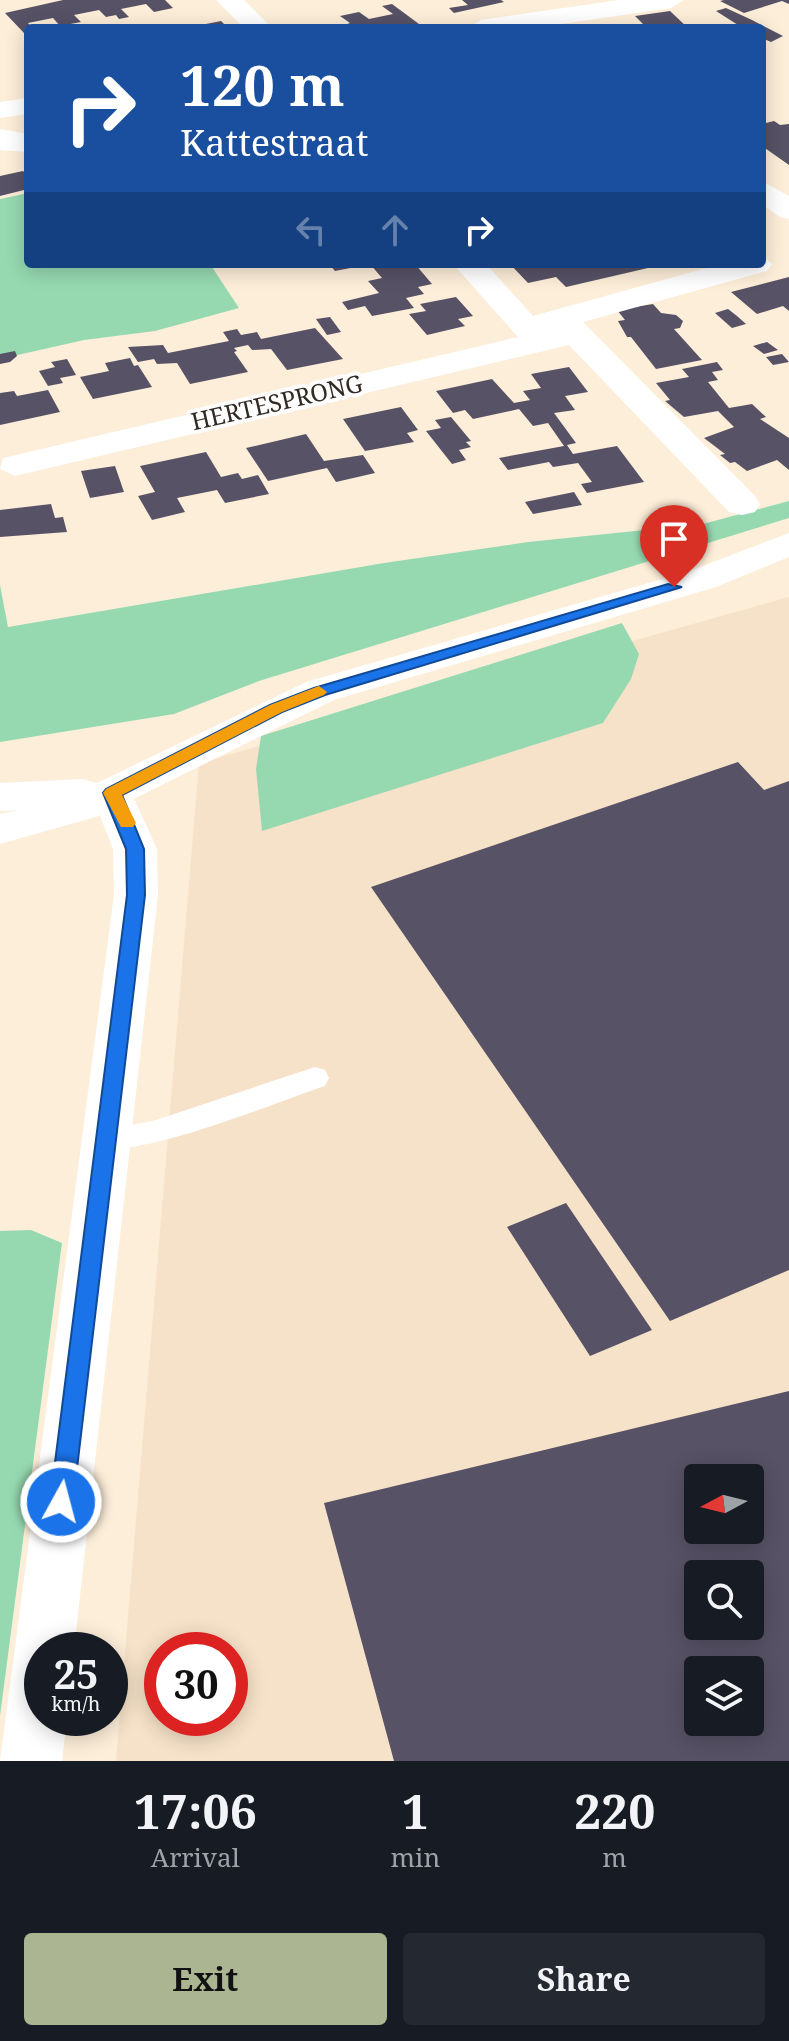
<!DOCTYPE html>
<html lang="en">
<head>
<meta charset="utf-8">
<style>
	:root { --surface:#171b24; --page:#242831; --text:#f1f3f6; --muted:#9ea1a6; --accent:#abb592 }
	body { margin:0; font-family:"Noto Serif",serif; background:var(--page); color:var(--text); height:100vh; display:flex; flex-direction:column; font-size:30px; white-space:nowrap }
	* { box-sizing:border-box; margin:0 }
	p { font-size:26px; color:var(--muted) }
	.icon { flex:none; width:44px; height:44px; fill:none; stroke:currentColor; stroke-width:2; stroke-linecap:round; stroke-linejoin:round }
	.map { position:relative; height:1761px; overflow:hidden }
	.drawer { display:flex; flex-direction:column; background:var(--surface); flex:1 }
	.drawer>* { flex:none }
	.guide { position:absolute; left:24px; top:24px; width:742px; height:244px; border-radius:8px; box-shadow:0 4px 20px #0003; background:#1a4fa0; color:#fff; overflow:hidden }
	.needle { width:52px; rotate:263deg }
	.tools { position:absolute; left:684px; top:1464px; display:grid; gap:16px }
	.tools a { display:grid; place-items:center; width:80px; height:80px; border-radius:8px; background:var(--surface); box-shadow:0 4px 20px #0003; font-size:40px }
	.speed { position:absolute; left:24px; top:1632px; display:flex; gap:16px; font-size:40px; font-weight:700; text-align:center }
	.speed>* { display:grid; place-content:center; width:104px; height:104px; border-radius:50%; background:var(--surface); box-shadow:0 4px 20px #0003; line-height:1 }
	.speed small { font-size:20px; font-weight:400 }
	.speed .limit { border:12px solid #d22; background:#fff; color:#111 }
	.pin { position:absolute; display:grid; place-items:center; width:68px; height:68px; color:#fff; margin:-82px -34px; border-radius:50% 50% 50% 0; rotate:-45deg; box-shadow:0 0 8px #0007 }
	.pin .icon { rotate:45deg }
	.me { position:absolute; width:88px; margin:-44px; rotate:7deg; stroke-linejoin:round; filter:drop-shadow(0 0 6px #0008) }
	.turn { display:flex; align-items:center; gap:28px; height:168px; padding:0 24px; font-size:36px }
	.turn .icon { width:104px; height:104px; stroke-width:2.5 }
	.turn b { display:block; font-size:56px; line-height:68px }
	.lanes { display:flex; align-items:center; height:76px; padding:0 24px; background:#0003; justify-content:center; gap:40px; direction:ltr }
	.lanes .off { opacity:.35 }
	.eta { display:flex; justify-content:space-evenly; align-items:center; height:136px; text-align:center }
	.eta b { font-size:48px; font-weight:700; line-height:56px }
	.button { display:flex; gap:16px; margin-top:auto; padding:16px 24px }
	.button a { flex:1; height:92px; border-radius:8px; background:var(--accent); color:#111; font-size:32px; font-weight:700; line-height:92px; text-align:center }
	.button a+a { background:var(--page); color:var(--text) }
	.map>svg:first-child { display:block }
	.built { fill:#f6e2c8; fill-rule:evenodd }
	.green { fill:#96d9b1 }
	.building { fill:#575266; fill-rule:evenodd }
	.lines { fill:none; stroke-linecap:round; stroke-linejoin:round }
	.service { fill:#fff; fill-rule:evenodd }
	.minor { fill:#fff; fill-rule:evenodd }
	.tertiary { fill:#fff; fill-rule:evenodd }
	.route { fill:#1a73e8; stroke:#114b97; stroke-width:2 }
	.slow { fill:#f59e0b }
	.labels { text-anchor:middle; stroke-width:8; stroke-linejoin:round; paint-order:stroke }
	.far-street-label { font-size:24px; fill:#312b23; stroke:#fdfdfd }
</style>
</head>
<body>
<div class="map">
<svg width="789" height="1761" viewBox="0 0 789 1761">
	<rect width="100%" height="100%" fill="#fdeed9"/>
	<path class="built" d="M789 597V1761H116L199 763ZM698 1478H750V1530H698ZM698 1574H750V1626H698ZM162 1650H230V1718H162ZM698 1670H750V1722H698Z"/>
	<g class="green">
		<path d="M24 194 28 199V264H210L239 308 155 331 84 340 0 359V199Z"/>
		<path d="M789 501V518L259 681 174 714 0 742V585L8 627 384 563 528 542 703 524Z"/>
		<path d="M622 623 639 654 631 679 603 723 262 831 256 769 261 736Z"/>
		<path d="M31 1230 62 1243 0 1716V1231Z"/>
	</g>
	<g class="building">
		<path d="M63 0H165L173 8 154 12 146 4 121 9 129 17 119 19 116 15 106 17 99 10 74 15 81 22 60 26 53 18 28 23 32 28 24 33 5 13Z"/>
		<path d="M462 0H501L504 2 454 13 449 8 468 5Z"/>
		<path d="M724 0H789V4L782 1 744 13 720 1Z"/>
		<path d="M392 4 419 24 408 28H336L350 23 340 16 359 12 369 19 393 14 382 6Z"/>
		<path d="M726 8 752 20 783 36 771 42 762 38V28L738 25 716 11Z"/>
		<path d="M670 11 688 28H647L635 16Z"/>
		<path d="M221 21 228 28H191V27Z"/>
		<path d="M774 121 780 125 789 124V165L762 146V124Z"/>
		<path d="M23 171 28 176V189L0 196V176Z"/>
		<path d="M329 264H366V265L335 271Z"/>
		<path d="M370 264H415L432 284 418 287 424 294 406 298 414 308 372 316 365 306 348 310 342 302 379 293 368 281 382 278Z"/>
		<path d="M510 264H644L648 268 566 287 556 277 528 283Z"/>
		<path d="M789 277V311L783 306 757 314 731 292Z"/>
		<path d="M456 297 473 316 458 319 465 326 427 335 409 314 426 311 420 304Z"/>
		<path d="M653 304 661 313 676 315 683 321 680 328 674 329 702 360 656 369 631 337H627L618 321 625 320 617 310Z"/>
		<path d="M728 309 737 316 746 324 732 328 715 313Z"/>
		<path d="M330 317 341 332 327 335 316 319Z"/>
		<path d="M315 328 343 359 287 370 271 349 252 350 248 345 234 348 237 351 234 352 248 372 190 384 177 363 157 364 154 359 138 362 128 347 163 345 168 353 229 341 223 332 237 329 241 335 257 332 261 339Z"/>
		<path d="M767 342 778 350 764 354 753 346Z"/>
		<path d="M15 351 17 356 10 362 0 364V354Z"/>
		<path d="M782 354 789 362 773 365 766 357Z"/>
		<path d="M130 358 134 366 138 365 152 387 93 399 80 377 109 371 105 363Z"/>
		<path d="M67 359 76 375 60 378 63 383 48 386 39 371 55 367 51 362Z"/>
		<path d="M717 362 723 370 712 372 718 380 708 382 729 408 752 404 766 417 760 419 789 438V470L777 460 747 471 735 462 730 463 720 455 725 454 704 438 734 427 718 411 684 417 665 401 670 400 656 383 689 377 682 369Z"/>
		<path d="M569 367 588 392 565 396 575 410 554 413 576 443 567 445 573 454 617 446 644 482 587 493 581 484 592 482 578 463 553 467 549 462 508 470 499 458 564 446 548 423 533 426 519 409 473 419 465 410 453 413 436 391 492 379 514 403 530 400 523 391 541 388 531 374Z"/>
		<path d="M48 390 60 412 0 425V393L14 391 17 396Z"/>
		<path d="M401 407 418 430 407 433 414 442 365 451 343 419Z"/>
		<path d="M451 417 471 441 466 442 471 447 459 450 466 460 452 464 426 431 441 428 435 420Z"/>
		<path d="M306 434 324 461 363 455 375 473 336 482 327 468 268 481 246 448Z"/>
		<path d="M206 452 221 477 238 473 242 479 258 475 269 494 225 503 217 490 177 498 185 512 152 520 138 496 155 492 140 466Z"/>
		<path d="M115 466 124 492 90 498 81 471Z"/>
		<path d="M574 492 582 505 533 514 525 502Z"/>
		<path d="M51 504 55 518 63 517 67 532 0 537V510Z"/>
		<path d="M738 762 764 790 789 781V1270L670 1321 371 887Z"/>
		<path d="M566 1203 652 1330 590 1356 507 1227Z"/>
		<path d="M789 1391V1761H394L324 1503ZM698 1478H750V1530H698ZM698 1574H750V1626H698ZM698 1670H750V1722H698Z"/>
	</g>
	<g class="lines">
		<path class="service" d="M315 1067 325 1070 329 1078 325 1086C279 1101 138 1160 97 1147L92 1139 97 1131 153 1121Z"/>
		<g class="minor">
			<path d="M216 0H244L272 28H244Z"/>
			<path d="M619 0H684L671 8 534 28H468L481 20Z"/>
			<path d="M28 98V114L0 118V102Z"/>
			<path d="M0 129 28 134V152L0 150Z"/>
			<path d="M762 181 789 196V219L778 216 762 204Z"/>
			<path d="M762 256 772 264 767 271 583 322 755 496 760 504 755 512 742 515 729 512 569 345 15 476 0 469 3 458 518 337 453 264H486L533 316 721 264H762Z"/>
			<path d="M112 779 127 783 157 849 158 895 74 1650H42V1718H67L62 1761H0L114 895 113 849 91 793 97 783Z"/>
		</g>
		<path class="tertiary" d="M789 533V557L716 587 334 700 99 816 0 844V814L19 810 0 811V783L82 779 97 783 306 682 690 571Z"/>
	</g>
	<path class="route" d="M668 584 682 587 325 695 282 712 122 795 144 849 145 895 73 1502 70 1510 61 1513 53 1510 50 1502 127 895 126 849 103 793 106 789 270 705 314 688Z"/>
	<path class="slow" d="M319 686 327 692 324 695 282 712 122 795 136 823 133 827H121L103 793 106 789 270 705Z"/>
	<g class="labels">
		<g class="far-street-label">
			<text transform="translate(277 403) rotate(-13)" y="8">HERTESPRONG</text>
		</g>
	</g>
</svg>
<div class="tools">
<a><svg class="needle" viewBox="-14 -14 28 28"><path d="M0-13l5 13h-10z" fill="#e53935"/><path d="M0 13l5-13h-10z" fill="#9ea1a6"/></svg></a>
<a><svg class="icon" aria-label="search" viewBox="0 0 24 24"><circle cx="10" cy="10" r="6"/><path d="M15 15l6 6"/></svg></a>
<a><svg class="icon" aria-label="layers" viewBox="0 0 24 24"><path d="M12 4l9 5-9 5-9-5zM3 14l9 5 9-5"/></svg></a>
</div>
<div class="speed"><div>25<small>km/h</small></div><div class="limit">30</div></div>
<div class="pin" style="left:674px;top:587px;background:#d93025"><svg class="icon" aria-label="arrive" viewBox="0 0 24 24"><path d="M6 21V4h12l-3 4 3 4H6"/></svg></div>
<svg class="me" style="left:61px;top:1502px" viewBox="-20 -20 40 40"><circle r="17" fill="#1a73e8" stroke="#fff" stroke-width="3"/><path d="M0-11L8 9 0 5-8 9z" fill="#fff"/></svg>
<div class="guide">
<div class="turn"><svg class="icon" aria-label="right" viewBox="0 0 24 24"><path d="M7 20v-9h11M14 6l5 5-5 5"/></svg><div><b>120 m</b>Kattestraat</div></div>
<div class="lanes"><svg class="icon off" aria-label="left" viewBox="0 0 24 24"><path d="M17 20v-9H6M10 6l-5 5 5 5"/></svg><svg class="icon off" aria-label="ahead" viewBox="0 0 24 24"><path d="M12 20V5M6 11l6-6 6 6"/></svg><svg class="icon" aria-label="right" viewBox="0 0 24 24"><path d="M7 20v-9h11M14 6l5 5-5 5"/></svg></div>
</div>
</div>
<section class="drawer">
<div class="eta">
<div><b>17:06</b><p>Arrival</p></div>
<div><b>1</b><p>min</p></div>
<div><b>220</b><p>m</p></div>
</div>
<div class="button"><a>Exit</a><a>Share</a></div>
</section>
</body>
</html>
